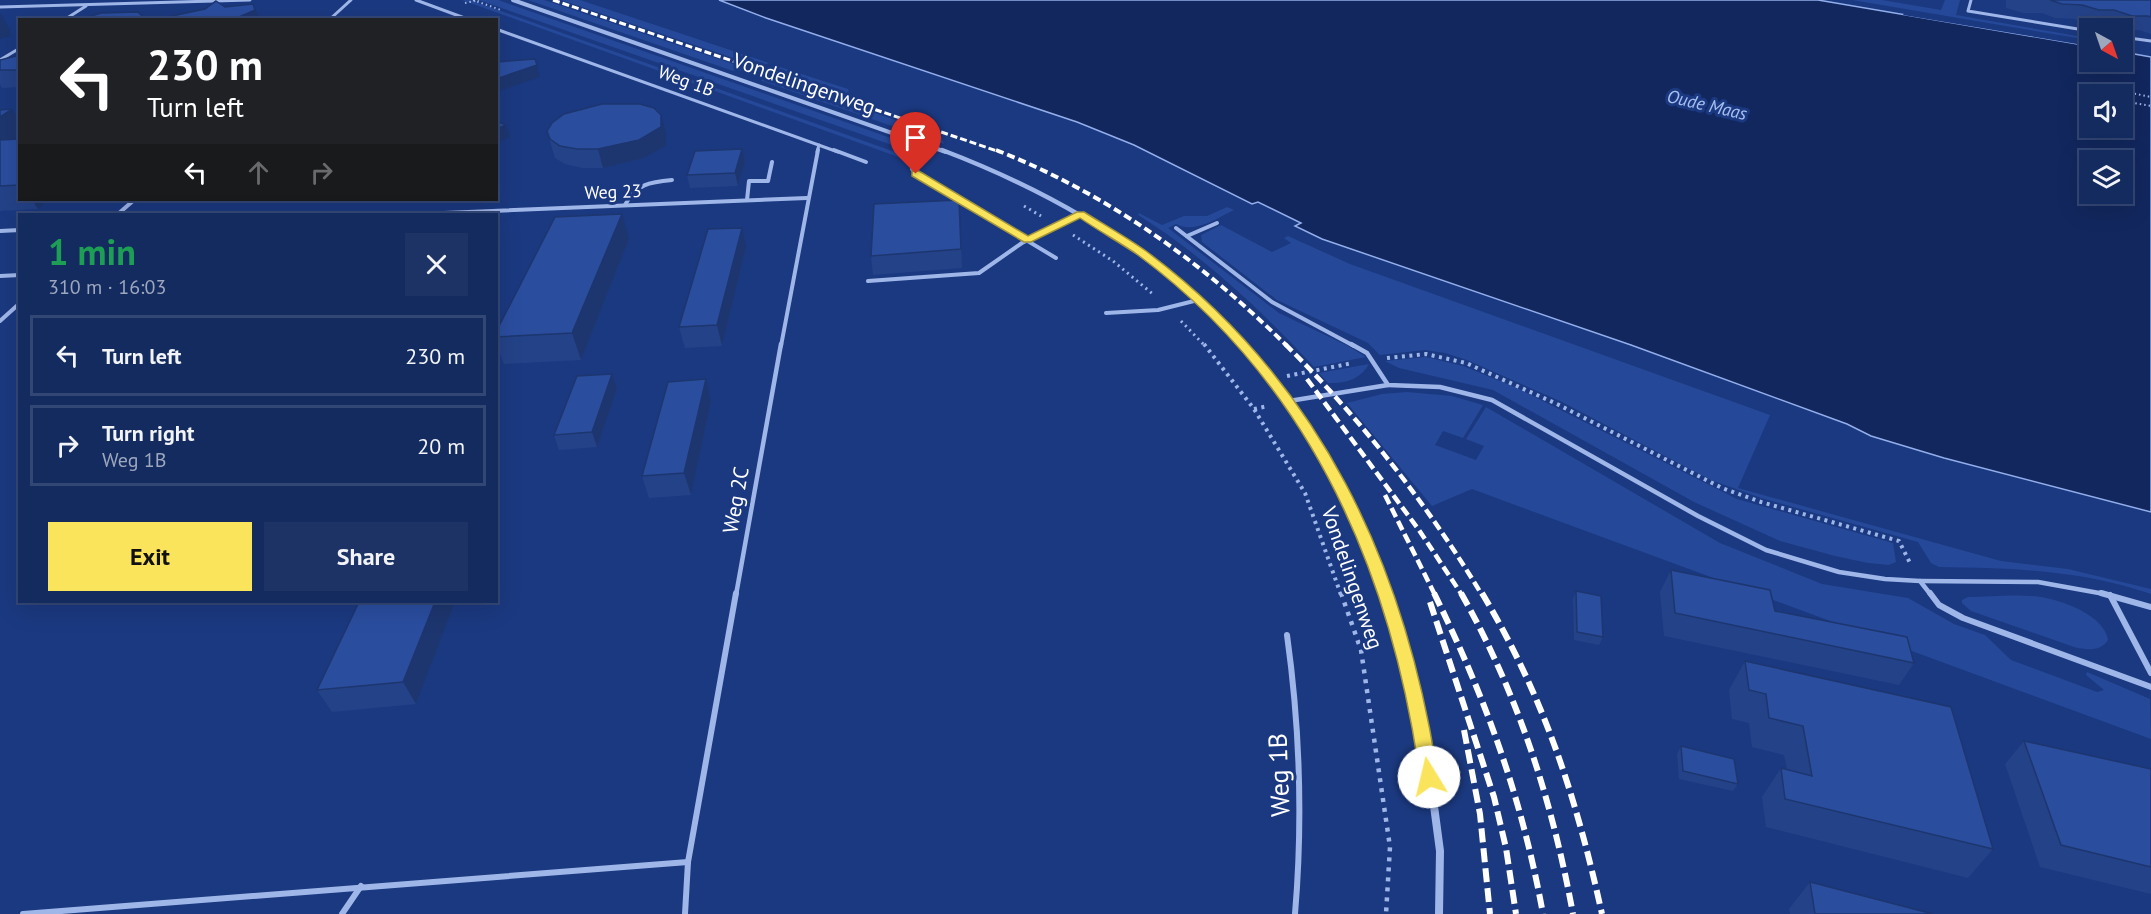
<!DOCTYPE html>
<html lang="en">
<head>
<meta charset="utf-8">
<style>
	:root { --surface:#142b60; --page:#1d3366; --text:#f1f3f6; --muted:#9da7bd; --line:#334775; --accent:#fae45c }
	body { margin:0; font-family:"PT Sans",sans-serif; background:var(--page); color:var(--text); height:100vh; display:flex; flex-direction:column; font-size:22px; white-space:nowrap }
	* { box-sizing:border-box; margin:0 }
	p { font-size:20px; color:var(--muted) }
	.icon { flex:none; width:33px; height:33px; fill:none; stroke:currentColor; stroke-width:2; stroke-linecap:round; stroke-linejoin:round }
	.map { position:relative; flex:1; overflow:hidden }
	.sheet { position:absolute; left:18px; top:213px; width:480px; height:390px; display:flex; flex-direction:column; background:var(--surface); border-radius:0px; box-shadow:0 6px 24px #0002,0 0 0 2px var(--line) }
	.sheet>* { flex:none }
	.guide { position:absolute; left:18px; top:18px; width:480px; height:183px; border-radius:0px; box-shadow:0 6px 24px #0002,0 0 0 2px var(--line); background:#202124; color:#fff; overflow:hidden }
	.needle { width:39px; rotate:140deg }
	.tools { position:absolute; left:2079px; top:18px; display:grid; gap:12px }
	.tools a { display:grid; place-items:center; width:54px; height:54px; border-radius:0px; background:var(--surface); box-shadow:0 6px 24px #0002,0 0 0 2px var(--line); font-size:30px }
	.pin { position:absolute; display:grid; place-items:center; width:51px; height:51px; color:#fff; margin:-62px -26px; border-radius:50% 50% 50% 0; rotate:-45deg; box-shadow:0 0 6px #0007 }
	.pin .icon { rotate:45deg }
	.me { position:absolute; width:66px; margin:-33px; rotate:351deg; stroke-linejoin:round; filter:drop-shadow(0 0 4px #0008) }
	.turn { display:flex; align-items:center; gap:21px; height:126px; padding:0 30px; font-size:27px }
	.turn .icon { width:78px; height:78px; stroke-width:2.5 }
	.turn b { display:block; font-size:42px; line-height:51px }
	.lanes { display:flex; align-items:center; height:57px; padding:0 30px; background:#0003; justify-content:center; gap:30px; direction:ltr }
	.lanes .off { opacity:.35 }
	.round { display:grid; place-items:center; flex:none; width:63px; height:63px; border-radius:0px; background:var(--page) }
	.head { display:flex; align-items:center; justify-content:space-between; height:102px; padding:0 30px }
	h1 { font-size:36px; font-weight:700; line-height:45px; color:#1e9e55 }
	.primary-button { display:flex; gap:12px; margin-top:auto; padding:12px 30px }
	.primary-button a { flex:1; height:69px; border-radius:0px; background:var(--accent); color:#111; font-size:24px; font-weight:700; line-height:69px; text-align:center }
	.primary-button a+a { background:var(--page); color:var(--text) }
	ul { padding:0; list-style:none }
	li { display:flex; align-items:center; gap:18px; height:81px; margin:0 12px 9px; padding:0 18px; border:3px solid var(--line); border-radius:0px }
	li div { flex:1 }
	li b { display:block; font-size:22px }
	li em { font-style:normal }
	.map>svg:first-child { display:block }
	.green { fill:#254898 }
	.water { fill:#12275e; stroke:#92aeeb; stroke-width:1.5; fill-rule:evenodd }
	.pier { fill:#1b3980 }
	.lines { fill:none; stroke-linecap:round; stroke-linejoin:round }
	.path-far3 { stroke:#9fb6e9; stroke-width:2; stroke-dasharray:1.5 3; stroke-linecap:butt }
	.path-far2 { stroke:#9fb6e9; stroke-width:3; stroke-dasharray:2 4; stroke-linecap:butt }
	.path-far1 { stroke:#9fb6e9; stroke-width:4; stroke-dasharray:3 4.5; stroke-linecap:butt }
	.path { stroke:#9fb6e9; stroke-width:4.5; stroke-dasharray:4 6; stroke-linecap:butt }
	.service-far3 { stroke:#9fb6e9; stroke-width:3 }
	.service-far2 { stroke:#9fb6e9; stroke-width:4 }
	.service-far1 { stroke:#9fb6e9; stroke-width:4.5 }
	.service { stroke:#9fb6e9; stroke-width:6 }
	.minor-far3 { stroke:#9fb6e9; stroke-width:4 }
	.minor-far2 { stroke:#9fb6e9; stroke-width:4.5 }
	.minor-far1 { stroke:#9fb6e9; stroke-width:6 }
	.minor { stroke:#9fb6e9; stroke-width:8 }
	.rail-far3 { stroke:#fff; stroke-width:3; stroke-dasharray:7 3; stroke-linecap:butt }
	.rail-far2 { stroke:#fff; stroke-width:4; stroke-dasharray:8 4; stroke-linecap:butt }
	.rail-far1 { stroke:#fff; stroke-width:4.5; stroke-dasharray:10 4.5; stroke-linecap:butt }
	.rail { stroke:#fff; stroke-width:6; stroke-dasharray:14 6; stroke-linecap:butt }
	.path-bridge { stroke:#9fb6e9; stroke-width:2; stroke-dasharray:1.5 3; stroke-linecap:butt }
	.wall { fill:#244288 }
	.shaded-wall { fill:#1d366f }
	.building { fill:#2a4d9e; stroke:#1d366f; stroke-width:1.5 }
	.route { fill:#fae45c; stroke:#a2943c; stroke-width:1.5 }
	.labels { text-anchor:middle; stroke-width:6; stroke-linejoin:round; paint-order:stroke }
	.far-street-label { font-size:18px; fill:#fff; stroke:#1b3980 }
	.far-water-label { font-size:18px; font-style:italic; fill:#aac0f1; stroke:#1b3980 }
	.street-label { font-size:21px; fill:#fff; stroke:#1b3980 }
	.near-street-label { font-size:26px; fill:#fff; stroke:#1b3980 }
</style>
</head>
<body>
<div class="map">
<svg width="2151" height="914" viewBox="0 0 2151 914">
	<rect width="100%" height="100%" fill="#1b3980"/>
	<g class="green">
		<path d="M462 0H470L909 157 903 161 904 159Z"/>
		<path d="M479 0H498L905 143 908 144 909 151Z"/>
		<path d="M528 0H544L751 70 733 71Z"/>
		<path d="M561 0H580L769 63 760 67Z"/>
		<path d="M1852 0H1882L1941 10 1945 0H1960L1956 15 2089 38V40Z"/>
		<path d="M780 67 848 89 850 97 770 71Z"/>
		<path d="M763 74 941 136 944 144 762 81 760 78Z"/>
		<path d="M1227 207 1234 210C1217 218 1195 234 1176 224L1168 228 1279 313 1348 346 1366 357 1314 367C1261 310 1205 257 1138 215L1139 213 1162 225 1184 216H1207Z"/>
		<path d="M1221 225 1272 252 1291 243 1284 238 1288 236 1350 264 1770 415 1738 488 2001 561 2068 569 2151 589V594C2081 570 2011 568 1939 567L1931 563 1918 542 1761 498 1711 480 1560 401 1467 360 1445 353 1425 350 1380 355 1368 343 1277 300 1202 242 1201 235Z"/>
		<path d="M1426 357 1463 366 1517 388 1737 499 1893 543 1896 562 1889 565 1868 563 1835 556 1780 541 1694 502 1493 390 1399 368 1385 361Z"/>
		<path d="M1369 364C1361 379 1345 384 1328 383L1319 373Z"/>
		<path d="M1407 392 1452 396 1483 405 1463 438 1443 431 1435 445 1476 460 1484 446 1466 439 1486 407 1720 543 1822 584 1908 598 1954 624 1985 635 2011 660 2097 692 2104 690 2086 675 2087 672 2150 699 2151 739 1472 489 1432 506 1347 403 1382 394Z"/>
		<path d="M1968 597C1991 597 2024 593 2046 598 2067 602 2105 617 2108 640 2100 652 2087 650 2074 647L1971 611 1962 603V600Z"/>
	</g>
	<path class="water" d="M719 0H1818L2089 46 2090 62H2122L2123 52 2151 57V512L1944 458 1871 436 1847 424 1631 345 1322 239 1295 226 1301 223 1258 202 1252 204 1134 145 1077 122 766 18ZM2090 94H2122V128H2090ZM2090 160H2122V194H2090Z"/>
	<path class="pier" d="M1905 12 2090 43 2089 46 1903 15Z"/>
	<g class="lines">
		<g class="path-far3">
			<path d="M473 0 501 10"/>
			<path d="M2086 84 2151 97"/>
			<path d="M2122 101 2151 106"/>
		</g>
		<g class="path-far2">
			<path d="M1024 206 1041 216"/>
			<path d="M1073 235 1113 261 1154 295"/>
			<path d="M1181 321 1205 346"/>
		</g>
		<g class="path-far1">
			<path d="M1204 344 1254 409 1305 493 1341 595"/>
			<path d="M1387 358 1426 354 1466 363 1557 404 1722 488 1761 502 1899 541 1911 565"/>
			<path d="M1287 376 1353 363"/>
			<path d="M1254 409 1268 406"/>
		</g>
		<path class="path" d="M1341 593 1361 650 1390 847 1386 914"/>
		<g class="service-far3">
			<path d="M416 0 470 20"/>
			<path d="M1971 0 1968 11 2090 31"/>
			<path d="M0 7 250 0"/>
			<path d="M64 20 86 6"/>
			<path d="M329 20 351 0"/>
			<path d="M496 29 838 152"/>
			<path d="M2122 37 2151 41"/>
			<path d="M0 60 20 48"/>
			<path d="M817 152 819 145"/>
			<path d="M930 152 935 148"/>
		</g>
		<g class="service-far2">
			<path d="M834 150 866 162"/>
			<path d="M932 150 914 164 912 169 916 174 1056 258"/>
			<path d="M747 200 749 181H768L772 162"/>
			<path d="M625 205C636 184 650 182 672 180"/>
			<path d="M118 214 134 200"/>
			<path d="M420 214 807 198"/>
			<path d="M1176 228 1272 302 1354 346"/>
			<path d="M0 231 20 230"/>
			<path d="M1187 236 1217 223"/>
			<path d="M0 276 20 275"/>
			<path d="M868 281 979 273 1022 243 1081 214"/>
			<path d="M1106 313 1158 310 1198 300"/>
			<path d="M0 321 20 303"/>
			<path d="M781 346 818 150"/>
		</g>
		<g class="service-far1">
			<path d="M1351 344 1367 353 1388 385 1440 387 1492 400 1698 516 1766 550 1839 572 1885 579 1920 581 1931 595"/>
			<path d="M1289 401 1388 385"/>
			<path d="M1920 581 2038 582 2110 595"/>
			<path d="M736 595 781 344"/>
		</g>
		<g class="service">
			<path d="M1930 593 1939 605 1963 618 2151 687"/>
			<path d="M2101 593 2151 607"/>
			<path d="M2110 595 2151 673"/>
			<path d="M1287 635C1300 728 1303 820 1295 914"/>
			<path d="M23 914 688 862"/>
			<path d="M342 914 361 886"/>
			<path d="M685 914 688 862 736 593"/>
		</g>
		<path class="minor-far3" d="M513 0 946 152"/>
		<path class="minor-far2" d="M942 150C1055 193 1161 254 1241 346"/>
		<path class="minor-far1" d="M1240 344C1288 398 1326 457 1357 522 1368 545 1376 571 1386 595"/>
		<path class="minor" d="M1385 593 1412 685 1434 806 1440 851 1439 914"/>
		<path class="rail-far3" d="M553 0 1000 152"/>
		<path class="rail-far2" d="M996 150C1108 194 1202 262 1287 346"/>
		<g class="rail-far1">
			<path d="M1285 344C1360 418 1428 505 1482 595"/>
			<path d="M1307 379 1419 530 1462 595"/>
			<path d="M1385 495 1435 595"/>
		</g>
		<g class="rail">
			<path d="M1434 593C1486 699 1522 798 1543 914"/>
			<path d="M1461 593C1518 694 1552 800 1573 914"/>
			<path d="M1482 593C1544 697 1576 796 1602 914"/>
			<path d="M1430 602 1494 797 1506 848 1516 914"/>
			<path d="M1464 730 1480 814 1490 914"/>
		</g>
		<path class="path-bridge" d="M465 3 479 0"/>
	</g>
	<g class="wall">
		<path d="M2006 0H2151V34L2139 30H2124L2122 28H2119L2106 24H2091L2074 19 2055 18 2042 13H2023L2006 8Z"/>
		<path d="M20 55V87L2 88 0 84V60Z"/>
		<path d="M0 110 20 122V136L15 139H20V200H49L38 209 0 211Z"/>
		<path d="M547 131 666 133V146L644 158 603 168H582L565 164 555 158Z"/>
		<path d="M742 149 745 162 738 186 690 188 687 175Z"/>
		<path d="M959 200 962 268 873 275 871 256Z"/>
		<path d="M629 239 581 360 504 364 496 344V332Z"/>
		<path d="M746 247 722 346 685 348 679 327Z"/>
		<path d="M612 374 617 389 597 447 559 450 554 435Z"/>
		<path d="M706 379 711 401 691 495 649 498 642 476Z"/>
		<path d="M1671 570 1775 611 1914 663 1899 685 1664 636 1660 592Z"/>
		<path d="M1576 591 1603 637 1599 645 1574 640 1573 599Z"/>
		<path d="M359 602H455L416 704 332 712 317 690Z"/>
		<path d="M1745 661 1993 849 1968 878 1766 827 1762 797 1781 768 1787 769 1784 755 1752 747 1749 723 1732 719 1729 690Z"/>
		<path d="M2024 741 2151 769V894L2040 867 2005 764Z"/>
		<path d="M1681 746 1738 784 1733 791 1679 779 1677 754Z"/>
		<path d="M1810 882 1933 914H1790L1789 909Z"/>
	</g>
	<g class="shaded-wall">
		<path d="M253 4 260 20H232Z"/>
		<path d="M0 12 9 28 11 36 0 39Z"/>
		<path d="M535 59 540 77 496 92V79Z"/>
		<path d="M12 109 20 122V136L5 146 0 147V117Z"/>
		<path d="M661 115 666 133V146L644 158 603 168 598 149Z"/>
		<path d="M506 125 510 137 496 143V129Z"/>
		<path d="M742 149 745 162 738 186 735 173Z"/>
		<path d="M32 200H49L38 209Z"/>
		<path d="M622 214 629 239 581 360 572 333Z"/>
		<path d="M742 228 746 247 722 346 717 325Z"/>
		<path d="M612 374 617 389 597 447 592 432Z"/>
		<path d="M706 379 711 401 691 495 684 473Z"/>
		<path d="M435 602H455L416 704 403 682Z"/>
	</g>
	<g class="building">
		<path d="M2050 0H2151V17L2148 16H2132L2114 10H2099L2082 5 2062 4Z"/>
		<path d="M216 1 225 7 253 4 255 10 232 20H166L172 16 205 9Z"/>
		<path d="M138 12 146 20H79L101 13Z"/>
		<path d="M20 55V70H0V60Z"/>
		<path d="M535 59 537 65 496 79V62Z"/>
		<path d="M602 104H640L654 108 661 115V127L639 140 598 149H577L560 146 550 139 547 131 552 123 564 114Z"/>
		<path d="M12 109 0 117V110Z"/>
		<path d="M496 121 506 125 496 129Z"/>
		<path d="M20 139V185L0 186V140Z"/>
		<path d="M742 149 735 173 687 175 695 151Z"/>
		<path d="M959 200 961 249 871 256 874 204Z"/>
		<path d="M622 214 572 333 496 337V332L555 217Z"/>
		<path d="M742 228 717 325 679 327 708 229Z"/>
		<path d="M612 374 592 432 554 435 577 376Z"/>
		<path d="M706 379 684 473 642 476 668 382Z"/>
		<path d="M1671 570 1770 590 1775 611 1907 637 1914 663 1675 613Z"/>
		<path d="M1576 591 1601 596 1603 637 1577 632Z"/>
		<path d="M359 602H435L403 682 317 690Z"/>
		<path d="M1745 661 1951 707 1993 849 1785 799 1781 768 1812 776 1803 726 1769 718 1766 694 1749 690Z"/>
		<path d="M2024 741 2151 769V867L2061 845Z"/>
		<path d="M1681 746 1734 759 1738 784 1683 771Z"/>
		<path d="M1810 882 1933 914H1815Z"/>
	</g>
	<path class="route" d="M912 171H919L1028 236 1077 212H1084C1105 225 1126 237 1146 251 1321 381 1406 566 1438 777L1436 782 1429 784 1423 782 1420 777C1391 569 1310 383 1138 255 1119 242 1099 231 1080 218L1031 242H1024L912 176Z"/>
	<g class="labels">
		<g class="far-street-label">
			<text transform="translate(686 81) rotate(20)" y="6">Weg 1B</text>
			<text transform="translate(613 192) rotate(-2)" y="6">Weg 23</text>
		</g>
		<g class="far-water-label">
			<text transform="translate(1707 105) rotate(13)" y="6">Oude Maas</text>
		</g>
		<g class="street-label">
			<text transform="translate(804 84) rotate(19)" y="7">Vondelingenweg</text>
			<text transform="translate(736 500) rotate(-80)" y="7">Weg 2C</text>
			<text transform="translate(1352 578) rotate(71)" y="7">Vondelingenweg</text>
		</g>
		<g class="near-street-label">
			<text transform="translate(1279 775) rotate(-92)" y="9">Weg 1B</text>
		</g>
	</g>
</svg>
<div class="tools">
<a><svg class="needle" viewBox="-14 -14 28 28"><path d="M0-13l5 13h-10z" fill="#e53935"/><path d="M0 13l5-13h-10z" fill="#9da7bd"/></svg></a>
<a><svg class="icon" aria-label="sound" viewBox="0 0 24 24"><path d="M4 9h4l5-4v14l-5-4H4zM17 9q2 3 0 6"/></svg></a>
<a><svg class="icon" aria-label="layers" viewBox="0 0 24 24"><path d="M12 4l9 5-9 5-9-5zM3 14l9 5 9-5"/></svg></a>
</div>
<div class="pin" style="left:916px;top:174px;background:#d93025"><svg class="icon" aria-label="arrive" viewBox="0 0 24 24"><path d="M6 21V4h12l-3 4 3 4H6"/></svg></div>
<svg class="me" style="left:1429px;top:777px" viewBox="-20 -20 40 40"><circle r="19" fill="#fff"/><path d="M0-13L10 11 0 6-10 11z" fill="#fae45c"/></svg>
<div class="guide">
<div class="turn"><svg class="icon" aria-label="left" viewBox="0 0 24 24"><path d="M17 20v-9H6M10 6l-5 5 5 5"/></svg><div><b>230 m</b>Turn left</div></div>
<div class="lanes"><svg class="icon" aria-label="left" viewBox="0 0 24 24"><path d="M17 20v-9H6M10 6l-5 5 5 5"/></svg><svg class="icon off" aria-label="ahead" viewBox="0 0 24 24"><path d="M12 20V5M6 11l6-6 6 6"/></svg><svg class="icon off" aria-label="right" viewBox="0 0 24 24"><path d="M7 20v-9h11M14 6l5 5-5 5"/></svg></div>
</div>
<section class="sheet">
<div class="head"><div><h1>1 min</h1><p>310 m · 16:03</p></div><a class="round"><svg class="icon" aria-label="close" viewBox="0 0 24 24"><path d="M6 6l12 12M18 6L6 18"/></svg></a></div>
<ul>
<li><svg class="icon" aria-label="left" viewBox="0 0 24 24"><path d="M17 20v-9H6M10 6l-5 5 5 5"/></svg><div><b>Turn left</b></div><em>230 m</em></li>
<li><svg class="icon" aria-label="right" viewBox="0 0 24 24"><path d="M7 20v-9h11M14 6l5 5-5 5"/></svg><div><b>Turn right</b><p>Weg 1B</p></div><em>20 m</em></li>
</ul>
<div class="primary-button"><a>Exit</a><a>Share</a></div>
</section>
</div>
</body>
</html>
